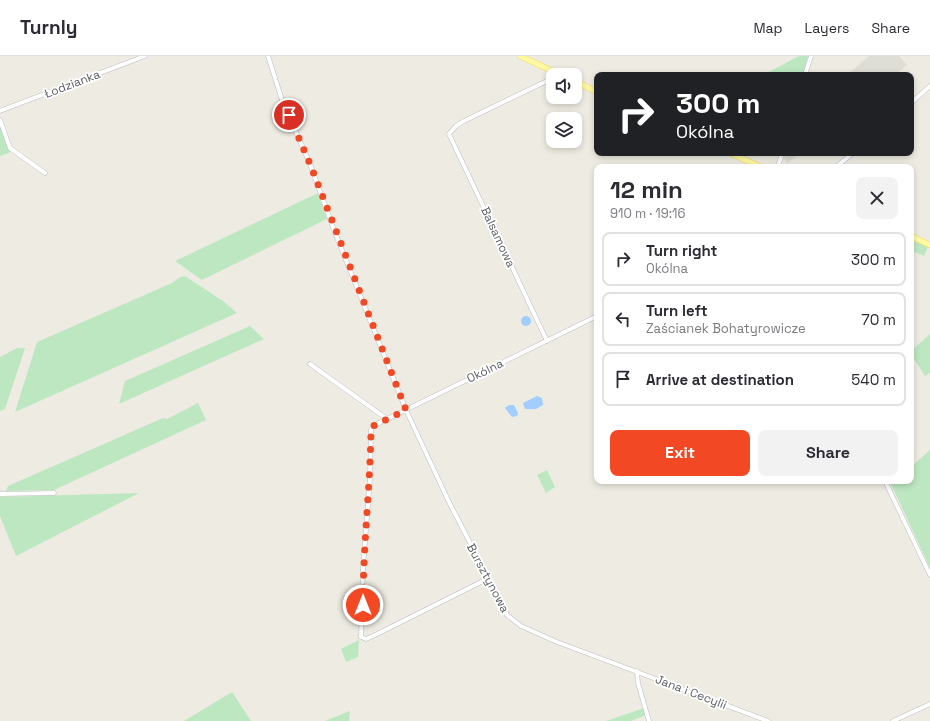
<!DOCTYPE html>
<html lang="en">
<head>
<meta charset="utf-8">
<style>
	:root { --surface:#fff; --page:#f2f2f3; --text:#2b2b33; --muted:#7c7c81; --line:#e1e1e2; --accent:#f24824 }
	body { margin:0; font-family:"Space Grotesk",sans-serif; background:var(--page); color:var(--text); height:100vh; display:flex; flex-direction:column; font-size:15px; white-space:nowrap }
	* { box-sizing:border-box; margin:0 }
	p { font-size:13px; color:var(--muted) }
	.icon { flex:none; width:22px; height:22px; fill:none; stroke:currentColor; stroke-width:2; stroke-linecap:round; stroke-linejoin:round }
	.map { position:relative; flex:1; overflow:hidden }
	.panel { position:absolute; left:594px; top:108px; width:320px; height:320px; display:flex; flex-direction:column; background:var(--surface); border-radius:8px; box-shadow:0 2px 6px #0003 }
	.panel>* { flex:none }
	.top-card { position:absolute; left:594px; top:16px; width:320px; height:84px; border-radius:8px; box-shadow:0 2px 6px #0003; background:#202124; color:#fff; overflow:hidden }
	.tools { position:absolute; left:546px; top:12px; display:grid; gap:8px }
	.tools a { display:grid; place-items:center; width:36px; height:36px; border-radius:8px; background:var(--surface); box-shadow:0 2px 6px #0003; font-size:20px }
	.pin { position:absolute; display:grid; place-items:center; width:34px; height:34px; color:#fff; margin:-17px; border:2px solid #fff; border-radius:50%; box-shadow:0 1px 4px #0007 }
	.me { position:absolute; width:44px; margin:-22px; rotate:0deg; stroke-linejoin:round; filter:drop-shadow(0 0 3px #0008) }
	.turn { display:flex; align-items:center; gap:14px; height:84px; padding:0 16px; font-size:18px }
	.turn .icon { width:52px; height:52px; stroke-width:2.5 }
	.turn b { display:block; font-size:28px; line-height:34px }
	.round { display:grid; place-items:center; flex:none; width:42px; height:42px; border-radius:8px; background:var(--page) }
	.overview { display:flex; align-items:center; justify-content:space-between; height:68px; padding:0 16px }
	h1 { font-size:24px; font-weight:700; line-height:30px }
	.button { display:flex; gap:8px; margin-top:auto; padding:8px 16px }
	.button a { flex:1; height:46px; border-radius:8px; background:var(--accent); color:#fff; font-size:16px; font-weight:700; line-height:46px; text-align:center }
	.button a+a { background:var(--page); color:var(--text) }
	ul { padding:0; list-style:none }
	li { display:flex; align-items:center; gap:12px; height:54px; margin:0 8px 6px; padding:0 8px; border:2px solid var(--line); border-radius:8px }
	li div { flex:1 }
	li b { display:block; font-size:15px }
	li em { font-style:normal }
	header { display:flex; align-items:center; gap:24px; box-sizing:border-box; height:56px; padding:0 20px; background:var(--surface); border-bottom:1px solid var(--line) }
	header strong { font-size:19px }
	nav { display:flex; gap:22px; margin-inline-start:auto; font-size:14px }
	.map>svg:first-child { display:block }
	.industrial { fill:#deded6 }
	.green { fill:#bde7c1 }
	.water { fill:#a1cdff }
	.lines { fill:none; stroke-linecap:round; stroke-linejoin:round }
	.minor-casing { stroke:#babcc2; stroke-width:5 }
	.major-casing { stroke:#f8d951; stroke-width:6 }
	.minor { stroke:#fff; stroke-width:4 }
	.major { stroke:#fff9a6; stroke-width:5 }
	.route { stroke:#f24824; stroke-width:7; stroke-dasharray:0 12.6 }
	.labels { text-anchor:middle; stroke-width:3.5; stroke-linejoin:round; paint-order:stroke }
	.street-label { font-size:12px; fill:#5a5e64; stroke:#fff }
</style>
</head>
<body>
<header>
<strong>Turnly</strong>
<nav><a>Map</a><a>Layers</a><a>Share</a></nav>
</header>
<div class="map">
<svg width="930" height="665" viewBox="0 0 930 665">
	<rect width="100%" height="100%" fill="#eeece2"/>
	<g class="industrial">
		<path d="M869 0H899L907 9 895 19H847Z"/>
		<path d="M786 97H800L787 108 784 102Z"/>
	</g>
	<g class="green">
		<path d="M799 0H808L803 19H763Z"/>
		<path d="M0 69 7 90 11 96 0 100Z"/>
		<path d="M318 137 327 163 202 224 175 205Z"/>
		<path d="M911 184 928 191 924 200 915 196 911 199Z"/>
		<path d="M185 220 223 245 237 257 15 356 37 286 172 227 180 221Z"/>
		<path d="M250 270 264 283 119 348 125 325Z"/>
		<path d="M930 278V317L925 320 911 298V295Z"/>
		<path d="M17 292H25L5 353 0 355V301Z"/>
		<path d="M198 347 206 364 54 434 6 435 8 430 163 362 167 363Z"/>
		<path d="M930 394V512L891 428 895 425H911V411Z"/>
		<path d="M547 414 555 431 546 437 537 419Z"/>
		<path d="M139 437 16 500 0 460V441Z"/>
		<path d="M359 584 358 601 346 606 341 593Z"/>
		<path d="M232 636 251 665H184Z"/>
		<path d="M644 652 646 659 631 665H606Z"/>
		<path d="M350 655 349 665H325Z"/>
	</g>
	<g class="water">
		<circle cx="526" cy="265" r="5"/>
		<path d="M537 340 542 342 543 349 536 353H525L523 347Z"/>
		<path d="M509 349H514L518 357 517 360 512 361 505 352Z"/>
	</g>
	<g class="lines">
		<defs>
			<g id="minor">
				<path d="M268 0 282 44 310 108 334 174 406 354 448 444 507 559 521 570 557 586 768 665"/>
				<path d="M805 19 811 0"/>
				<path d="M911 47 930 30"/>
				<path d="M0 55 145 0"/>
				<path d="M0 64 10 92 45 117"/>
				<path d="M778 111 782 97"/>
				<path d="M836 111 853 97"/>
				<path d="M547 285 449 78 456 70 464 65 553 22"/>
				<path d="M310 308 387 363"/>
				<path d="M885 425 930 519"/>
				<path d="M0 438 54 437"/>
				<path d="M487 523 373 580 366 583 361 581 363 511 370 422 371 374 373 370 597 260"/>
				<path d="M637 615 638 627 649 665"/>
				<path d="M893 665 930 648"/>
			</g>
			<g id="major">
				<path d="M520 0 561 19"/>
				<path d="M575 25 597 36"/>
				<path d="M730 97 761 111"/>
				<path d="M911 180 930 189"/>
			</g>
		</defs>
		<use href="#minor" class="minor-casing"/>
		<use href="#major" class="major-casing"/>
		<use href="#minor" class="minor"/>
		<use href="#major" class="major"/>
	</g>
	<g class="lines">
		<path class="route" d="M289 59 310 108 406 354 373 370 371 374C370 433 363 491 363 549"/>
	</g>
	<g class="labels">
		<g class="street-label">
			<text transform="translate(72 28) rotate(-21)" y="4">Łodzianka</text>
			<text transform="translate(498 181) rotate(65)" y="4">Balsamowa</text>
			<text transform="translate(485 315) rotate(-26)" y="4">Okólna</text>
			<text transform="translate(488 522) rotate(62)" y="4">Bursztynowa</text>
			<text transform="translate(691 636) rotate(21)" y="4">Jana i Cecylii</text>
		</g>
	</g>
</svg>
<div class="tools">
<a><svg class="icon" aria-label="sound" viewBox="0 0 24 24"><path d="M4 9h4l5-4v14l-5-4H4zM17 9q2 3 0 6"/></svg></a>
<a><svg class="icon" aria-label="layers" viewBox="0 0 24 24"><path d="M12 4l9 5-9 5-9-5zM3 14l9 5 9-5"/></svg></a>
</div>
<div class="pin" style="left:289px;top:59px;background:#d93025"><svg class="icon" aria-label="arrive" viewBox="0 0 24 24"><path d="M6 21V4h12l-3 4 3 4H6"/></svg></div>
<svg class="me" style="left:363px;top:549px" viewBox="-20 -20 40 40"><circle r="17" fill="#f24824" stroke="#fff" stroke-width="3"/><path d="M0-11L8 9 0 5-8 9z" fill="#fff"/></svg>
<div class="top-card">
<div class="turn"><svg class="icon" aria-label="right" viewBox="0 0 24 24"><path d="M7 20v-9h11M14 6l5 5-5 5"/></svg><div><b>300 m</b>Okólna</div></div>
</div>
<section class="panel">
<div class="overview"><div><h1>12 min</h1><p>910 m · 19:16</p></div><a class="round"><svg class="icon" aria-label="close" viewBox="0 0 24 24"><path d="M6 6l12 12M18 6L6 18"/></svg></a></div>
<ul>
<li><svg class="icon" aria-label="right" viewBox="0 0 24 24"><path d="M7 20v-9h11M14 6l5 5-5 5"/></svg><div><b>Turn right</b><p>Okólna</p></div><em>300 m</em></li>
<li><svg class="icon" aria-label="left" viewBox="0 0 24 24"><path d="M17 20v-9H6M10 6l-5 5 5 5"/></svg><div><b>Turn left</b><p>Zaścianek Bohatyrowicze</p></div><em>70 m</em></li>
<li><svg class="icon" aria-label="arrive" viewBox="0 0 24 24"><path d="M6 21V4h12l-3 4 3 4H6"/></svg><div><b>Arrive at destination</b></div><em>540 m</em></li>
</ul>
<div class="button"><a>Exit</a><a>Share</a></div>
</section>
</div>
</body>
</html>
